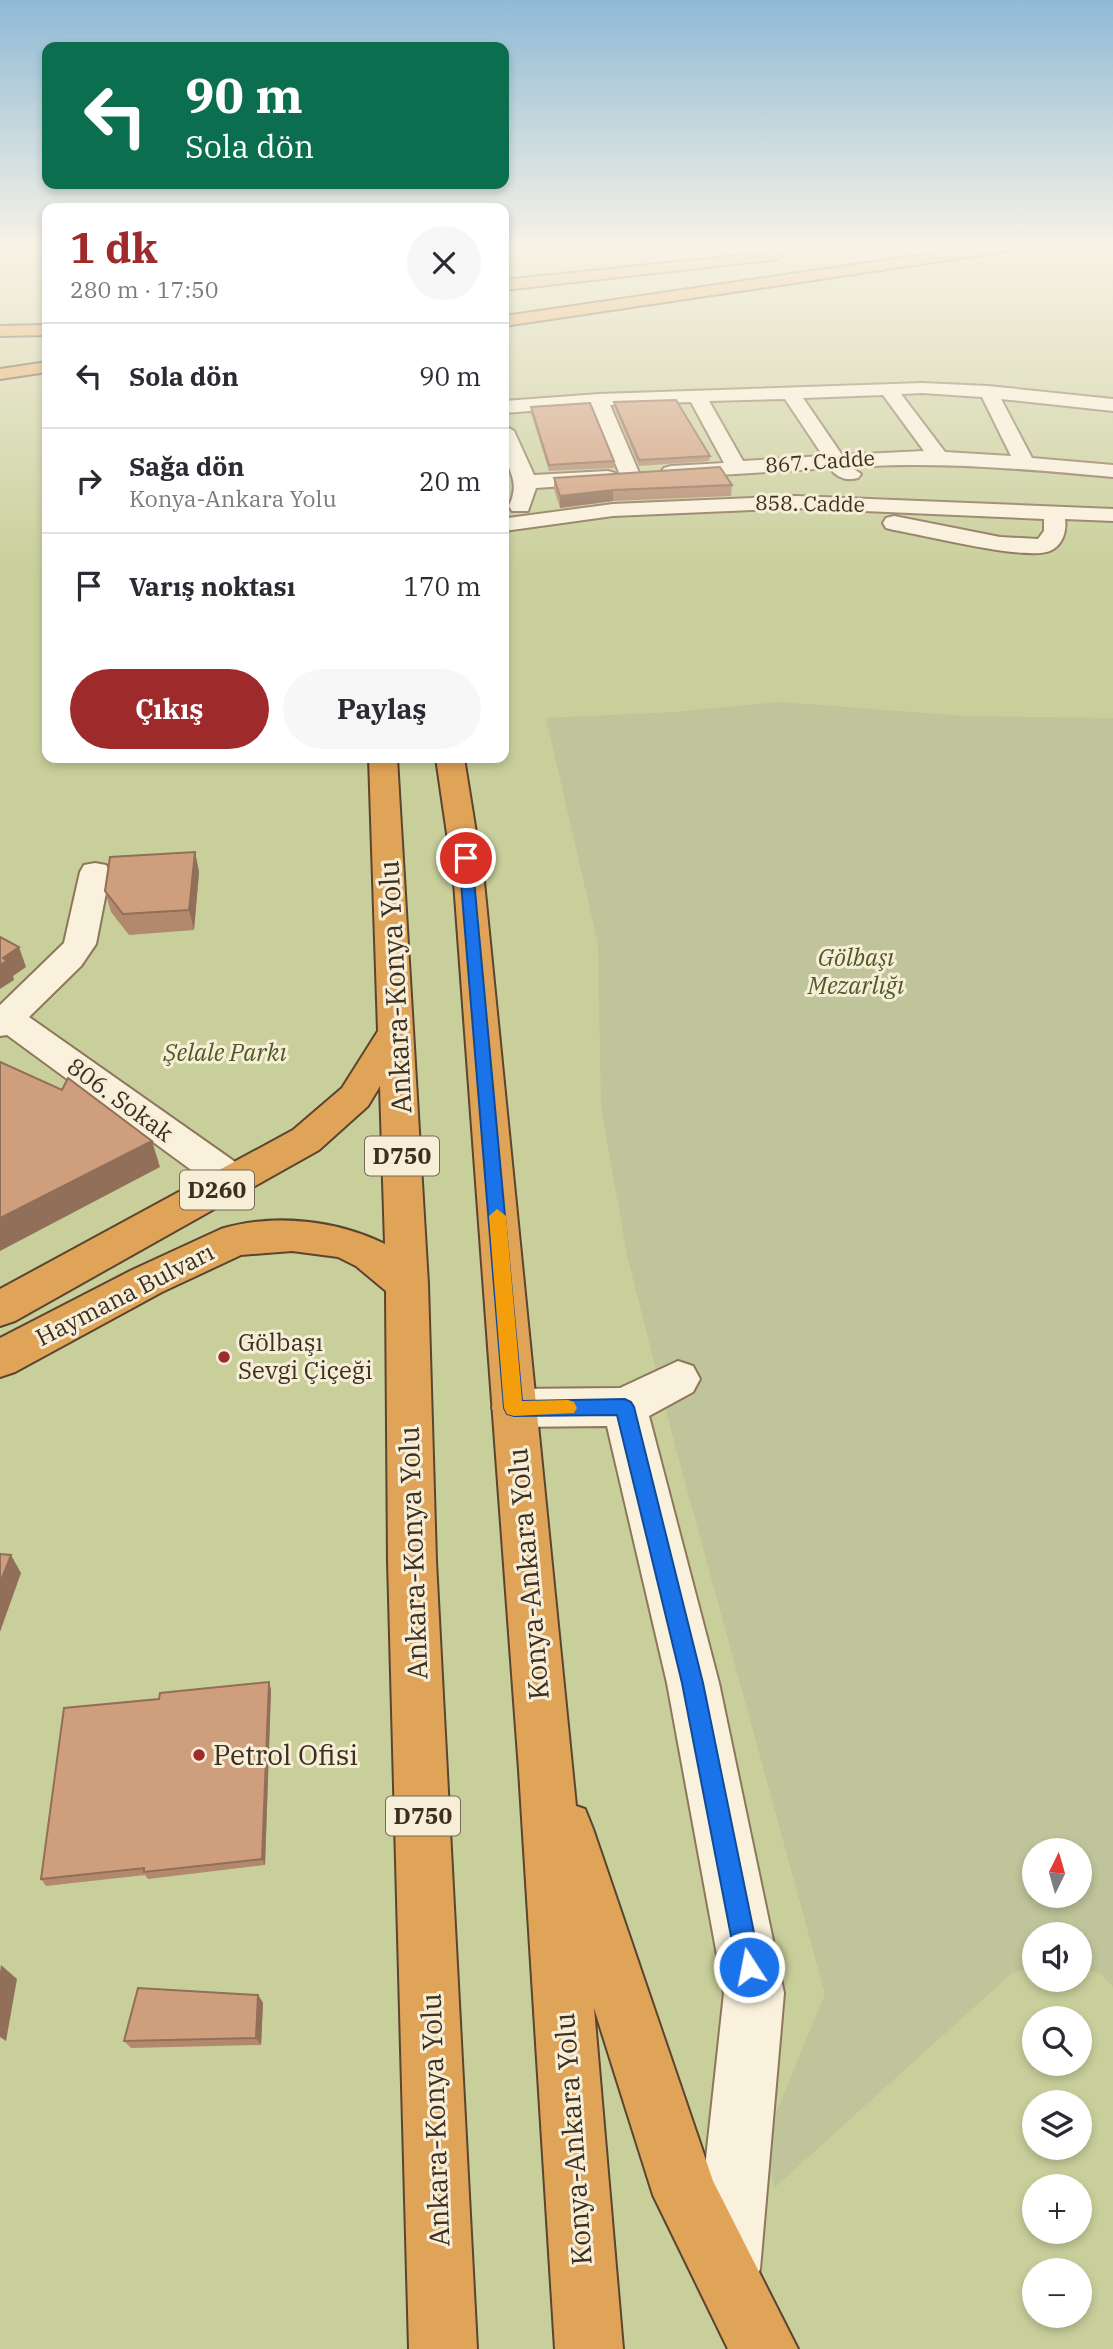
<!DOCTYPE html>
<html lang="tr">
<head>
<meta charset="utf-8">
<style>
	:root { --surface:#fff; --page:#f7f7f7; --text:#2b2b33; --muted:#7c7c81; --line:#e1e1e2; --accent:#9e2a2b }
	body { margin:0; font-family:"IBM Plex Serif",serif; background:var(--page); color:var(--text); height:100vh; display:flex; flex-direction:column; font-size:26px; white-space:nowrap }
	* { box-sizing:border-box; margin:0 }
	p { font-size:23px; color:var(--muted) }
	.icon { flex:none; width:38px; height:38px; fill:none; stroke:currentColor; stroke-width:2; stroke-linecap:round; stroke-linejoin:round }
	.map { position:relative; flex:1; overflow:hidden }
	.side { position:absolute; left:42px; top:203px; width:467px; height:560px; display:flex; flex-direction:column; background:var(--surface); border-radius:14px; box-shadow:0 4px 10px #0003 }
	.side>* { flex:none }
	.banner { position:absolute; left:42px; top:42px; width:467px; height:147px; border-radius:14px; box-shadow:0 4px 10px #0003; background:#0b6e4f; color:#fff; overflow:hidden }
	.needle { width:46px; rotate:5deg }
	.controls { position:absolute; left:1022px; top:1838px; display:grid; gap:14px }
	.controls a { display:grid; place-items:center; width:70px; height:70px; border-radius:50%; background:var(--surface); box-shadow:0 4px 10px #0003; font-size:35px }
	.pin { position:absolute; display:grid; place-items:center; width:60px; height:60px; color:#fff; margin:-30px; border:4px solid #fff; border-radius:50%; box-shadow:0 2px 7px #0007 }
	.me { position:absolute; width:77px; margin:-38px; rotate:349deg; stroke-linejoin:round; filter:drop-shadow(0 0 5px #0008) }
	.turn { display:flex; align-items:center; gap:24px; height:147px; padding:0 28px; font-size:32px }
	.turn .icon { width:91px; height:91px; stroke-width:2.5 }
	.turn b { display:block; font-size:49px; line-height:60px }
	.round { display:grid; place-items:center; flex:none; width:74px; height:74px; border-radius:37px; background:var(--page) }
	.summary { display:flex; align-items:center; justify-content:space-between; height:119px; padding:0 28px }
	h1 { font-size:42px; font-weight:800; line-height:52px; color:var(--accent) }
	.cta { display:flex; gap:14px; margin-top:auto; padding:14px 28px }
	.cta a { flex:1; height:80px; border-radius:42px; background:var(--accent); color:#fff; font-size:28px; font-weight:800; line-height:80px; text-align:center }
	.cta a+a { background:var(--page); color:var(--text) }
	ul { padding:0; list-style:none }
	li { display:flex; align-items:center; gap:21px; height:105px; padding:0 28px; border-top:2px solid var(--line) }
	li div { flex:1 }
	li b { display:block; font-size:26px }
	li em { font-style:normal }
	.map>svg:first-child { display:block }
	.green { fill:#c9cf9b; fill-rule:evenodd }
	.cemetery { fill:#bfc49a; fill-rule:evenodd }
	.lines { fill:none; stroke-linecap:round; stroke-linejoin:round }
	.minor-casing { stroke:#8d765c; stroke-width:4 }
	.highway-casing { stroke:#5b4430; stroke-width:4 }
	.minor { fill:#faf1dc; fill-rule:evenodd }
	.highway { fill:#e0a458; fill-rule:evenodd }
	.wall { fill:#b2896c }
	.shaded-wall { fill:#916f58 }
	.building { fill:#cf9f7d; stroke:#916f58; stroke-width:2 }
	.route { fill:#1a73e8; stroke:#114b97; stroke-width:2 }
	.slow { fill:#f59e0b }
	.poi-dot { fill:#9e2a2b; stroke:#f7eed8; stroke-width:2.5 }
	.labels { text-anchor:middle; stroke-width:6; stroke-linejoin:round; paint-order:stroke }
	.far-street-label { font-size:21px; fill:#3d2e20; stroke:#f7eed8 }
	.shield { fill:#f7eed8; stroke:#756857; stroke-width:2 }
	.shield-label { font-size:23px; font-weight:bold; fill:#3d2e20 }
	.park-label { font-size:24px; font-style:italic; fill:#4d5a26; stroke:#f7eed8 }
	.street-label { font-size:24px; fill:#3d2e20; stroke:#f7eed8 }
	.poi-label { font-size:24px; fill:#3d2e20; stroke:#f7eed8; text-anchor:start }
	.near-street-label { font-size:28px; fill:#3d2e20; stroke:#f7eed8 }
	.near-poi-label { font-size:28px; fill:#3d2e20; stroke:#f7eed8; text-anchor:start }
</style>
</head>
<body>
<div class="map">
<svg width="1113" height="2349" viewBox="0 0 1113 2349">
	<rect width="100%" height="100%" fill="#f0e4c8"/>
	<path class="green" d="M0 244H47V758H504V244H1113V2349H0ZM1034 1850H1080V1895H1034ZM1034 1934H1080V1979H1034ZM1034 2018H1080V2063H1034ZM1034 2102H1080V2147H1034ZM1034 2186H1080V2231H1034ZM1034 2270H1080V2315H1034Z"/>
	<path class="cemetery" d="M780 702 965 716 1113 718V1987L1100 1973 1080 1969V1934H1034V1968L1012 1973 774 2188 766 2153 777 2110 825 1994 676 1449 627 1255 601 1107 598 944 546 718 674 712ZM1034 1850H1080V1895H1034Z"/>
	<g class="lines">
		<defs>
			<g id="minor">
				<path d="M922 383 988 386 1113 399V411L1001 399 1032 458 1113 465V477C1025 469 939 461 851 467L861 474 858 478C847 481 837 478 830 468L671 478 664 476 661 472 664 468 671 466 724 463 691 402 610 405 640 475 637 479H623L620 475 592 406 504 413V401L599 394ZM922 393 982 397 1011 456 945 452 901 394ZM883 395 924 451 842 455 803 398ZM785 399 823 456 743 461 709 401Z"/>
				<path d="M504 425 514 431 534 475 608 471 615 473 618 477 615 481 608 483 536 488 528 511H512L509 506C521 479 507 473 504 449 503 441 504 433 504 425Z"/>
				<path d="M796 496 1113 509V521L1065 519C1067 532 1062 546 1050 551 1025 561 924 535 894 530L886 528 883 523 886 518 894 516 1000 537 1038 539 1044 531V519L796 508 613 516 504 531V519L508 518 613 504Z"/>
				<path d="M95 863 106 865 110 872 96 944 81 966 29 1017 248 1171 253 1181 248 1191 234 1195 220 1191 7 1035 0 1036V1005L64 943 80 872 84 865Z"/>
				<path d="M678 1361 693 1366 700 1379 693 1392 649 1416 719 1683 784 1993 760 2269 751 2293 727 2302 703 2293 694 2269 724 1993 667 1683 607 1426 514 1427 498 1421 492 1408 498 1395 514 1389 620 1388Z"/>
			</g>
			<g id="highway">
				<path d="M997 244H1036L1029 248 504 326V316Z"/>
				<path d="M774 252 781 256 779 259 504 290V280Z"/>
				<path d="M47 325V335L0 336V326Z"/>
				<path d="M47 362V372L0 379V369Z"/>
				<path d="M369 758H397L428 1284 436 1561 477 2349H409L388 1561 386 1291 356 1266 338 1257 292 1251 241 1255 162 1292 15 1372 0 1377V1338L132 1270 221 1229C273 1213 337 1220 385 1244L380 1086 368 1106 319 1150 15 1321 0 1326V1289L293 1130 342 1088 378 1031Z"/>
				<path d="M436 758H464L484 882 576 1806 585 1809 593 1829 713 2181 798 2349H728L653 2195 594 2008 623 2349H555L519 1770 454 882Z"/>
			</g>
		</defs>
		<use href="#minor" class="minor-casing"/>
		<use href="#highway" class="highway-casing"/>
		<use href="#minor" class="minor"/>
		<use href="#highway" class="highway"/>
	</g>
	<g class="wall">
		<path d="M614 402 710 456 709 461 639 466 614 407Z"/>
		<path d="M531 407 614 461V468L549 471 531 413Z"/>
		<path d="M554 478 732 485 731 496 613 501 560 508 554 489Z"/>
		<path d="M195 852 199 872 194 930 129 935 111 912 105 891Z"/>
		<path d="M269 1682 271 1690 265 1865 148 1879 145 1875 46 1886 41 1879 159 1699Z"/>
		<path d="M258 1995 263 2003 261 2045 131 2048 124 2041Z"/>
	</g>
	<g class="shaded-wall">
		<path d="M613 490V501L560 508V496Z"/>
		<path d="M195 852 199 872 194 930 189 910Z"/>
		<path d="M19 947 26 967 13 976 14 980 0 989V965L3 958Z"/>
		<path d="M152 1141 160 1167 0 1251V1218Z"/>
		<path d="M11 1555 21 1573 0 1632V1583Z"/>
		<path d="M269 1682 271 1690 265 1865 262 1859Z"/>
		<path d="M1 1965 17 1979 6 2041 0 2037V1972Z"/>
		<path d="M258 1995 263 2003 261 2045 256 2038Z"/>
	</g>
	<g class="building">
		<path d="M676 400 710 456 639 460 614 402Z"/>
		<path d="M590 403 614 461 549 465 531 407Z"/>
		<path d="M720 467 732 485 613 490 560 496 554 478Z"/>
		<path d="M195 852 189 910 123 914 105 891 110 857Z"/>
		<path d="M0 937 19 947 3 958 7 961 0 965Z"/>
		<path d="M0 1062 62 1090 68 1078 152 1141 0 1218Z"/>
		<path d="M0 1554 11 1555 0 1583Z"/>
		<path d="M269 1682 262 1859 144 1872V1868L41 1879 64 1708 159 1699 160 1693Z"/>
		<path d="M138 1988 258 1995 256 2038 124 2041Z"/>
	</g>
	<linearGradient id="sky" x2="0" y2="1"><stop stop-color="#8fbad6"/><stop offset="0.43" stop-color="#f8f3e6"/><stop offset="1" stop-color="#f8f3e6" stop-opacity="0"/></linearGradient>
	<rect width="1113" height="573" fill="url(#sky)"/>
	<path class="route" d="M466 854 472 858 522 1401 625 1399 631 1402 634 1407 703 1683 761 1967 757 1976 749 1979 740 1976 737 1967 682 1683 617 1415 514 1416 507 1414 504 1408 459 858Z"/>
	<path class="slow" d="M497 1209 506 1216 522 1401 568 1400 574 1402 577 1408 574 1413 514 1416 507 1414 504 1408 489 1216Z"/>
	<g class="poi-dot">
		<circle cx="224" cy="1357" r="7"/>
		<circle cx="199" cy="1755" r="7"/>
	</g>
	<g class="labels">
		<g class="far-street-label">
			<text transform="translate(820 462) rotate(-4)" y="7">867. Cadde</text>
			<text transform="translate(810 504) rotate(1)" y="7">858. Cadde</text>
		</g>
		<g class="shield">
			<rect x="365" y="1136.5" width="74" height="39" rx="5"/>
			<rect x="180" y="1170.5" width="74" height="39" rx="5"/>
			<rect x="386" y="1796.5" width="74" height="39" rx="5"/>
		</g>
		<g class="shield-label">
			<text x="402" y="1164">D750</text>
			<text x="217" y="1198">D260</text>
			<text x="423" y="1824">D750</text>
		</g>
		<g class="park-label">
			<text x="856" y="966">Gölbaşı<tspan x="856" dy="28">Mezarlığı</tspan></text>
			<text x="225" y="1061">Şelale Parkı</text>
		</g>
		<g class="street-label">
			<text transform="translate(120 1100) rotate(36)" y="8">806. Sokak</text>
			<text transform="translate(125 1295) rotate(-27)" y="8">Haymana Bulvarı</text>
		</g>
		<g class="poi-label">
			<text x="238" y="1351">Gölbaşı<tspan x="238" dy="28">Sevgi Çiçeği</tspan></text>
		</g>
		<g class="near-street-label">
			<text transform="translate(395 987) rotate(-93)" y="10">Ankara-Konya Yolu</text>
			<text transform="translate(413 1553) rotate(-92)" y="10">Ankara-Konya Yolu</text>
			<text transform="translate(528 1574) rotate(-95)" y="10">Konya-Ankara Yolu</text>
			<text transform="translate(435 2120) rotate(-92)" y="10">Ankara-Konya Yolu</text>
			<text transform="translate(573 2139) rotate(-94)" y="10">Konya-Ankara Yolu</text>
		</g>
		<g class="near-poi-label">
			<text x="213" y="1765">Petrol Ofisi</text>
		</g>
	</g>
</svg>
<div class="controls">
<a><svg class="needle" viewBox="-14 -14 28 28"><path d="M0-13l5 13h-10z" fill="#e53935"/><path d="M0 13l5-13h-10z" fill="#7c7c81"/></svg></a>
<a><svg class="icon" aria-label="sound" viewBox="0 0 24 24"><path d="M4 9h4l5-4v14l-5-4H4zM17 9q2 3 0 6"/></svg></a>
<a><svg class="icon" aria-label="search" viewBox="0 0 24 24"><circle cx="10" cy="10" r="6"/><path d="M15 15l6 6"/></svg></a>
<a><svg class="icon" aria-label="layers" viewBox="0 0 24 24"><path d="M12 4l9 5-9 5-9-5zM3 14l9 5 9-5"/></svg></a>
<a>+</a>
<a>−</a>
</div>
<div class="pin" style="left:466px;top:858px;background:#d93025"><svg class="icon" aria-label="arrive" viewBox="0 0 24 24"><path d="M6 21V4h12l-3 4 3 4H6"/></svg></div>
<svg class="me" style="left:749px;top:1967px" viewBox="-20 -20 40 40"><circle r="17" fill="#1a73e8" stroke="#fff" stroke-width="3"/><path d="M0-11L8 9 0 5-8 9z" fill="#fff"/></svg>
<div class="banner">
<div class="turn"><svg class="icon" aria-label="left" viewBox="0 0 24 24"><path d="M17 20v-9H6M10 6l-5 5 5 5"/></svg><div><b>90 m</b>Sola dön</div></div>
</div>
<section class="side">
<div class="summary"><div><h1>1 dk</h1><p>280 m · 17:50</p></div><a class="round"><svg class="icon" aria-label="close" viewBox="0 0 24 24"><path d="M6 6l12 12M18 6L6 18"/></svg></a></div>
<ul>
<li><svg class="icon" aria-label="left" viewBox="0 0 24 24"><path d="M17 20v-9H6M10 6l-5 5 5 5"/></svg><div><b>Sola dön</b></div><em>90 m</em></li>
<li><svg class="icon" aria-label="right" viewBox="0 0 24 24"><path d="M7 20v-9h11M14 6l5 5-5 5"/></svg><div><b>Sağa dön</b><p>Konya-Ankara Yolu</p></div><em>20 m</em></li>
<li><svg class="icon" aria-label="arrive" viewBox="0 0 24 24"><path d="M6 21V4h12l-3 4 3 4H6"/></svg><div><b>Varış noktası</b></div><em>170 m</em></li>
</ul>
<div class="cta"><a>Çıkış</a><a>Paylaş</a></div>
</section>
</div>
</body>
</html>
